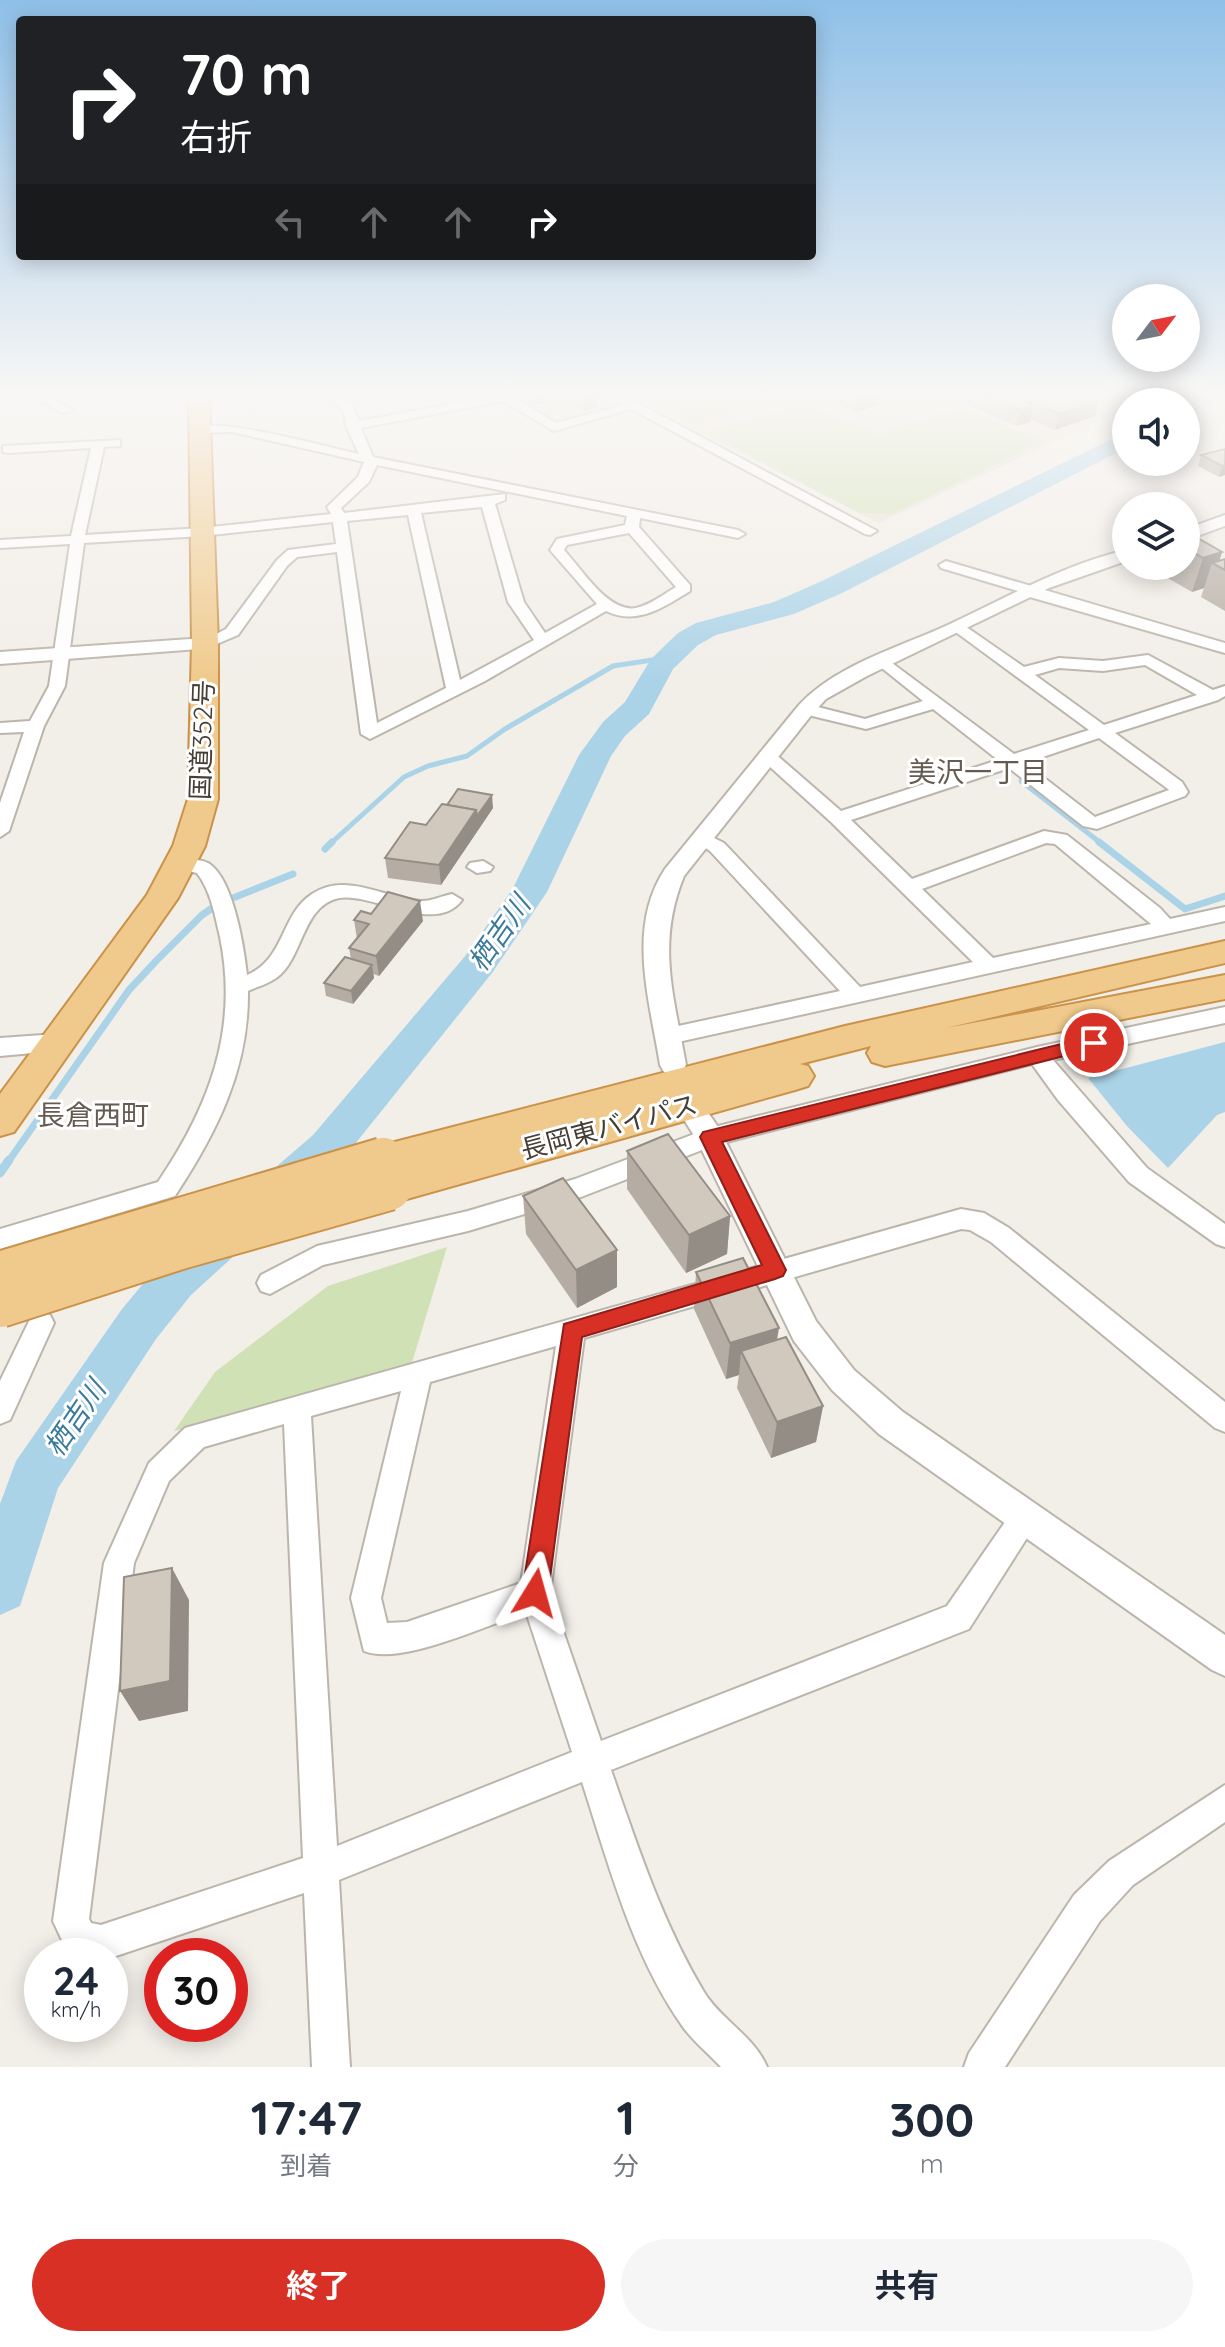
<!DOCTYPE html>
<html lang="ja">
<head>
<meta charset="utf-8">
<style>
	:root { --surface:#fff; --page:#f6f6f7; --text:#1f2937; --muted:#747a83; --accent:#d93025 }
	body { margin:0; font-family:Quicksand,"Noto Sans JP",sans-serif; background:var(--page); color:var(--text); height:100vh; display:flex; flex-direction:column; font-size:30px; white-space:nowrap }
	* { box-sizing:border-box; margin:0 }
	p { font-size:26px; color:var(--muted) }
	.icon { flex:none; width:44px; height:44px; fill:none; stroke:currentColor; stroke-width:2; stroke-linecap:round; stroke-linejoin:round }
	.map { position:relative; height:2067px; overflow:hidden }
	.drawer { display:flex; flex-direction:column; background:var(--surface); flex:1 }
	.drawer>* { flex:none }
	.guide { position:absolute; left:16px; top:16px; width:800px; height:244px; border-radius:8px; box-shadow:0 4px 20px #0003; background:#202124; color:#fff; overflow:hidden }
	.needle { width:52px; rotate:58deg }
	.buttons { position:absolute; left:1112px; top:284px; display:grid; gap:16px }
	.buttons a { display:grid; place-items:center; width:88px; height:88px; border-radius:50%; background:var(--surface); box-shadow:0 4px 20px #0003; font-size:40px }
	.speed { position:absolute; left:24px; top:1938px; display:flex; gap:16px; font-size:40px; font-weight:700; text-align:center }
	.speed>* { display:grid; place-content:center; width:104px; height:104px; border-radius:50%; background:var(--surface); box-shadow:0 4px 20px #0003; line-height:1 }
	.speed small { font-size:20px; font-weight:400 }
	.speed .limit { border:12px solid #d22; background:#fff; color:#111 }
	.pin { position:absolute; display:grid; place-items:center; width:68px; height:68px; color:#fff; margin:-34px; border:4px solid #fff; border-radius:50%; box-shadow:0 2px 8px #0007 }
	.me { position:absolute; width:88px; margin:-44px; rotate:8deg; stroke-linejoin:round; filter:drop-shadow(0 0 6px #0008) }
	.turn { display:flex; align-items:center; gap:28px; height:168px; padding:0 32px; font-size:36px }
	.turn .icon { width:104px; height:104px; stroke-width:2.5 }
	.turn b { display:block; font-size:56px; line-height:68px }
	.lanes { display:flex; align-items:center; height:76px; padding:0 32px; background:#0003; justify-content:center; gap:40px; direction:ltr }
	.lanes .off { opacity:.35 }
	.eta { display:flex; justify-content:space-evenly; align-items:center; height:136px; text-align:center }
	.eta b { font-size:48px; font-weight:700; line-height:56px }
	.primary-button { display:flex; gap:16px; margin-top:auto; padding:16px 32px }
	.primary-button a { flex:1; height:92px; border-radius:48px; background:var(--accent); color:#fff; font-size:32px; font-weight:700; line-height:92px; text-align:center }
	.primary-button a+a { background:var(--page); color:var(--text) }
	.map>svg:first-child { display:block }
	.residential { fill:#e5dfd6 }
	.education { fill:#e9e2d3 }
	.green { fill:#d0e1b5 }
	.water { fill:#abd3e8 }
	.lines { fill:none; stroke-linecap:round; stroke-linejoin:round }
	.stream-far2 { stroke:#abd3e8; stroke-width:5 }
	.stream-far1 { stroke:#abd3e8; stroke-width:7 }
	.stream { stroke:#abd3e8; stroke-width:9 }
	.river { fill:#abd3e8; fill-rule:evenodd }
	.minor-casing { stroke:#bcb5ab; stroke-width:4 }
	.tertiary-casing { stroke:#bcb5ab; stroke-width:4 }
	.trunk-casing { stroke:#cb9249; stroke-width:4 }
	.minor { fill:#fff; fill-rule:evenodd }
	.tertiary { fill:#fff; fill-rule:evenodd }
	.trunk { fill:#f0ca8c; fill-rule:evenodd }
	.trunk-bridge-far1-casing { stroke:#cb9249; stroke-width:39; stroke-linecap:butt }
	.trunk-bridge-casing { stroke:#cb9249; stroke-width:48; stroke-linecap:butt }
	.trunk-bridge-far1 { stroke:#f0ca8c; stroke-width:35 }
	.trunk-bridge { stroke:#f0ca8c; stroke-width:44 }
	.wall { fill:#b5ada3 }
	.shaded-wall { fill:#938d85 }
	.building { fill:#d2c9be; stroke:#938d85; stroke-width:2 }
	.route { fill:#d93025; stroke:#8d1f18; stroke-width:2 }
	.labels { text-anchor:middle; stroke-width:6; stroke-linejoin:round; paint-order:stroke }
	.street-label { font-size:26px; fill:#443e37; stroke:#fff }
	.neighbourhood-label { font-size:28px; fill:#665b50; stroke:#fff }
	.water-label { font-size:28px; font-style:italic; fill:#3b7a9d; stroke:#fff }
</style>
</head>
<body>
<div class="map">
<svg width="1225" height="2067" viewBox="0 0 1225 2067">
	<rect width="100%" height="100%" fill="#f2eee8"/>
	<path class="residential" d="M503 393H601L622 403 557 423Z"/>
	<path class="education" d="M684 393H1158L1140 402H1126V409L1122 411 878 523 644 404Z"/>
	<g class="green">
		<path d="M716 393H760L776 400 695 425 662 409Z"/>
		<path d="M807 402 878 435 961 407 1043 442 892 514 860 513 707 433Z"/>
		<path d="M447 1247 411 1366 174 1431 215 1372 328 1286Z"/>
	</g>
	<path class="water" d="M1225 1042V1112L1217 1115 1168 1168 1127 1126 1088 1078Z"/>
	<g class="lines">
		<g class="stream-far2">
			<path d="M1021 781 1102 844"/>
			<path d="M330 844 404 777 428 766 467 756 505 729 613 666 672 657"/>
		</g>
		<g class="stream-far1">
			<path d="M1099 842 1185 909 1225 896"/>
			<path d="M325 849 332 842"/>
			<path d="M8 1162 129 990 156 961 202 915 218 904 293 874"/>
		</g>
		<path class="stream" d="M0 1173 9 1160"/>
		<g class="river">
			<path d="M1199 393H1225V394L1186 415V402H1181Z"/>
			<path d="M1126 432V448L842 593 794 614 716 635 698 645 673 669 649 714 625 736 611 756 547 892 492 973 343 1159 293 1204 277 1210 261 1204 255 1192 261 1180 313 1135 466 955 512 890 579 755 603 722 625 702 651 659 678 633 696 623 774 602 822 581Z"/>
			<path d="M231 1213 247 1218 254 1231 247 1244 191 1295 156 1339 58 1488 20 1606 0 1615V1504L16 1461 122 1309 157 1267 215 1218Z"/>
		</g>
		<defs>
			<g id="minor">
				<path d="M27 393H42L72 410 62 413Z"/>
				<path d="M324 393H337L353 406 359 421 494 396 492 393H506L556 423 636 402 877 531 870 535 865 534 631 409 554 431 503 401 361 428 373 457 738 530 745 534 738 538 640 518 639 527 690 585V591C664 607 637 626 606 611L485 681 370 739 361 734 337 552 297 557 287 566 238 635 205 649 197 644 226 629 277 560 288 550 336 544 333 522 202 536 84 543 65 686 44 726 9 831 0 837V803L24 732 0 733V723L30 721 49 686 70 544 0 548V540L71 536 91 448 8 453 3 452V446L120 440V446L104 447 85 535 202 528 331 514 327 507 358 477 364 462 232 432 200 433 194 429C214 415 329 448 359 454L346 426 343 410ZM377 465 627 516 625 525 557 539 550 550 597 604 545 633 524 602 495 504 505 500V494L344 513 341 508 369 482ZM482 507 508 602 534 640 460 680 421 513ZM408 515 446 688 377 723 347 521ZM629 533 676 587C664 594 650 605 636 608 608 613 581 568 564 550L567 545Z"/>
				<path d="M946 561 1225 643V653L1023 595 1021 592 941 568 939 565Z"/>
				<path d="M959 622 1024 667 1059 658 1103 661 1148 655 1213 690 1225 686V696L1218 700 1115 733 1182 782 1188 792 1185 796 1097 829 1083 826 1009 768 851 820 912 879 1044 831 1067 835 1160 908 1170 919 1225 907V921L669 1044 661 1042 658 1036 661 1030 669 1028 840 991 710 851 694 840 696 836H710L724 843 860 987 973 962 831 822 758 756 761 752H773L841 811 998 760 933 709 866 729 800 713 798 709 806 704 865 719 923 701 878 665 876 662 884 657 1014 754 1089 730 953 630V624ZM1145 665 1197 695 1104 725 1035 675 1059 668 1103 671ZM1099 738 1168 789 1169 790 1095 817 1025 763ZM1046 843 1055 844 1151 924 993 958 922 889Z"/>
				<path d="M180 858C190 859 204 859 211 865 234 883 244 948 247 975 286 958 280 915 312 894 347 871 385 899 422 901 433 901 441 896 452 894L462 900C435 936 373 892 339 898 304 905 303 953 281 974 272 983 259 986 248 991 249 1069 217 1132 175 1196L0 1249V1229L158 1182C209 1107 239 1029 220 937 215 916 211 891 197 873L173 868 170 864Z"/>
				<path d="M483 861 493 867 490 871 477 873 467 867 470 863Z"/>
				<path d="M1225 1007V1023L1053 1060 1147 1168 1225 1224V1247L1216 1244 1129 1182 1058 1100 1032 1064 715 1145 581 1197 468 1231 323 1265 270 1294 261 1291 257 1283 261 1275 317 1246 468 1211 575 1179 710 1128 1037 1047Z"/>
				<path d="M961 1209 984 1213 1009 1228 1225 1402V1432L1215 1428 991 1242 970 1230 961 1229 584 1338 550 1593 601 1741 947 1606 1014 1509 1024 1505 1034 1509 1039 1519 969 1629 611 1770C638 1847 662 1922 704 1992 721 2020 754 2036 767 2067H721C709 2054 693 2041 683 2027 632 1955 609 1865 582 1782L339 1880 350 2067H312L304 1893 110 1958 80 1956 67 1951 53 1921 104 1563 149 1463 185 1428ZM556 1346 521 1583 407 1622 387 1623 381 1598 430 1382ZM401 1391 351 1598 364 1651C401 1666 487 1625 526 1612L572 1752 337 1846 311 1416ZM284 1424 303 1858 101 1925 91 1923 89 1919 134 1563 169 1481 204 1447Z"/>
				<path d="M41 1312 50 1315 54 1323 10 1420 0 1424V1381L32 1315Z"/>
				<path d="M1225 1785V1822L1133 1885 1100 1921 1005 2067H964L969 2053 1074 1895 1109 1861Z"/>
			</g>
			<g id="tertiary">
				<path d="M602 393H619L639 405 637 408H627Z"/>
				<path d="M1225 515V526L1186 540V529Z"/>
				<path d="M1126 550V561L1049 588 867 676 826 699 813 713 684 876C656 944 674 996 686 1065L682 1072 673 1075 664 1072 660 1065C650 1001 626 928 665 869L799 705C837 664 901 647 950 624 1008 597 1063 565 1126 550Z"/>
				<path d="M205 638 212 640 214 644 212 648 0 664V652Z"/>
				<path d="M57 1034 66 1036 70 1043 66 1050 0 1056V1038Z"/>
				<path d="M697 1108 707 1111 720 1130 816 1321 854 1370 903 1412 1225 1635V1676L1212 1670 879 1434 832 1390 794 1341 698 1142 683 1118 687 1111Z"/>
			</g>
			<g id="trunk">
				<path d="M189 393H209L218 644V799L205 846 178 898 14 1132 0 1136V1094L147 895 173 846 188 799 192 644Z"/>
				<path d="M1225 941V963L946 1028 1225 975V999L885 1066 872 1062 867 1053 871 1046 800 1064 808 1066 814 1076 808 1086 795 1090 389 1204 375 1199 369 1188 375 1177 382 1175 369 1171 363 1160 369 1149 383 1145 845 1026Z"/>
			</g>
		</defs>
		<use href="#minor" class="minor-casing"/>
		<use href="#tertiary" class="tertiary-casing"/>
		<use href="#trunk" class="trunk-casing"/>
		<use href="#minor" class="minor"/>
		<use href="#tertiary" class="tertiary"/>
		<use href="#trunk" class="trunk"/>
		<defs>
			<path id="trunk-bridge-far1" d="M378 1162 383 1160"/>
			<g id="trunk-bridge">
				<path d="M0 1274 383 1160"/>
				<path d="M0 1305 180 1247 389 1188"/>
			</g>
		</defs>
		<use href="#trunk-bridge-far1" class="trunk-bridge-far1-casing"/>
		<use href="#trunk-bridge" class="trunk-bridge-casing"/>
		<use href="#trunk-bridge-far1" class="trunk-bridge-far1"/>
		<use href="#trunk-bridge" class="trunk-bridge"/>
	</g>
	<g class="wall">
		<path d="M513 393H545V403L536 405Z"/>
		<path d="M552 393H597V407L584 411Z"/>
		<path d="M826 393H902L879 400 878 405 857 412 826 397Z"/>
		<path d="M943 393H1019L1023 394 1022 400 1025 402 1026 400 1045 394 1043 393H1092L1091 396 1099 400 1095 416 1055 430 1030 419V422L1016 426 943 394Z"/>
		<path d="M1225 449V475L1219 477 1198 466 1201 455Z"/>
		<path d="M1186 534 1222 552 1219 561 1225 559V611L1201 597 1204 588 1192 592 1159 573 1161 566H1186Z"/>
		<path d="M493 808 441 885 388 878 385 858 426 825Z"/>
		<path d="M371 914 423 921 379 976 373 974 374 978 353 1004 326 996 324 983 351 959 349 948 357 939 354 920Z"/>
		<path d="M627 1151 730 1216 727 1254 686 1273 627 1189Z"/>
		<path d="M523 1196 617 1287 577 1308 526 1234Z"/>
		<path d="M696 1272 777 1340 823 1406 816 1442 771 1458 737 1388 739 1375 726 1379 694 1309Z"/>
	</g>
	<g class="shaded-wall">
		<path d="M536 393H545V403L536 405Z"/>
		<path d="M584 393H597V407L584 411Z"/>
		<path d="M868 393H902L879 400 878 405 857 412 859 396Z"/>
		<path d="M1023 394 1020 410 1033 405 1030 422 1016 426 1020 410 1019 395Z"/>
		<path d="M1099 400 1095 416 1055 430 1059 414Z"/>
		<path d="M1225 465V475L1219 477 1222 466Z"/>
		<path d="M1222 552 1218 566 1212 563 1204 588 1192 592 1203 558Z"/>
		<path d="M492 795 493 808 441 885 439 865 476 810Z"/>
		<path d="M420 901 423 921 379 976 376 956Z"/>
		<path d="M372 965 374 978 353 1004 351 991Z"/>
		<path d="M730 1216 727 1254 686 1273 689 1235Z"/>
		<path d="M617 1250V1287L577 1308 576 1270Z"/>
		<path d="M779 1328 773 1364 741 1351 739 1375 726 1379 730 1343Z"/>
		<path d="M823 1406 816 1442 771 1458 777 1422Z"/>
		<path d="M172 1568 189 1600 188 1711 139 1721 120 1691Z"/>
	</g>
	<g class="building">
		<path d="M852 393H868L859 396Z"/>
		<path d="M979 393H1019L1023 394 1019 395 1023 401 1033 405 1020 410Z"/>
		<path d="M1048 393H1082L1099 400 1059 414 1026 400Z"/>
		<path d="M1225 449V465L1222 466 1201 455Z"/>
		<path d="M1189 533 1222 552 1203 558 1186 548V534Z"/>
		<path d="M1225 559V570L1212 563Z"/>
		<path d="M458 789 492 795 477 816 476 810 447 805Z"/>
		<path d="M442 804 476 810 439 865 385 858 410 822 426 825Z"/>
		<path d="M388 892 420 901 376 956 349 948 369 924 354 920 361 911 371 914Z"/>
		<path d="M345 957 372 965 351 991 324 983Z"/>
		<path d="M668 1134 730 1216 689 1235 627 1151Z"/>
		<path d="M563 1178 617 1250 576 1270 523 1196Z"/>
		<path d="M743 1258 779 1328 730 1343 696 1272Z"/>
		<path d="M786 1337 823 1406 777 1422 741 1351Z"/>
		<path d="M172 1568 170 1681 120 1691 124 1577Z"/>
	</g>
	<linearGradient id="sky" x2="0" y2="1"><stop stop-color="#8fc0e8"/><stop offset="0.58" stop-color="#f9f7f5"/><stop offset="1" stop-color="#f9f7f5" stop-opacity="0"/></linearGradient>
	<rect width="1225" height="682" fill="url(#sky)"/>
	<path class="route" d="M1094 1036 1100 1038 1103 1043 1100 1047 722 1142 786 1270 783 1276 775 1279 582 1337 548 1593 544 1602 535 1605 526 1602 522 1593 564 1324 762 1265 700 1137 703 1132Z"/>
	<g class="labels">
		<g class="street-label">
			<text transform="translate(202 740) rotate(-88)" y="9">国道352号</text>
			<text transform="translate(609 1127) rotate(-15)" y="9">長岡東バイパス</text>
		</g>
		<g class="neighbourhood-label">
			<text x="978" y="782">美沢一丁目</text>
			<text x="93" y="1125">長倉西町</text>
		</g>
		<g class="water-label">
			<text transform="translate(499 933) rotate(-55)" y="10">栖吉川</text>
			<text transform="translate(75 1418) rotate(-56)" y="10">栖吉川</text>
		</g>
	</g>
</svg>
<div class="buttons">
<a><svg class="needle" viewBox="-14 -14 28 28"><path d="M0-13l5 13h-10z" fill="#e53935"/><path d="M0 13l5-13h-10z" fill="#747a83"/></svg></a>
<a><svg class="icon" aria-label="sound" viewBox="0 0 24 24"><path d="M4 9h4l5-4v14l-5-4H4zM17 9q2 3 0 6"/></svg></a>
<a><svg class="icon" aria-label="layers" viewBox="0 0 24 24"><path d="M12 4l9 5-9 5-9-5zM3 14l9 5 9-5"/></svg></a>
</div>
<div class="speed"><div>24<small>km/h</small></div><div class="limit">30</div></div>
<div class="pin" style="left:1094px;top:1043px;background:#d93025"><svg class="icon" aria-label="arrive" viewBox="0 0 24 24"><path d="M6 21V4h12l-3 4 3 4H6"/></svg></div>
<svg class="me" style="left:535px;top:1593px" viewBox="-20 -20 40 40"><path d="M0-17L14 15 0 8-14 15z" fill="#d93025" stroke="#fff" stroke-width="4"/></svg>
<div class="guide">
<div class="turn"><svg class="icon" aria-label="right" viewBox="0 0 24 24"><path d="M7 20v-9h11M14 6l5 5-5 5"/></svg><div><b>70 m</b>右折</div></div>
<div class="lanes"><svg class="icon off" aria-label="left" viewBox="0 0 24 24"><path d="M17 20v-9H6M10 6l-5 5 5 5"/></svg><svg class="icon off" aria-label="ahead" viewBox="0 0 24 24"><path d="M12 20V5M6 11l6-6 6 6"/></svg><svg class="icon off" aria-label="ahead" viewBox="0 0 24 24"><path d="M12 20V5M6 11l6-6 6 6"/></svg><svg class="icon" aria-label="right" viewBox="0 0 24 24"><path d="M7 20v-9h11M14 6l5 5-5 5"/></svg></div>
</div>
</div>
<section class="drawer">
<div class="eta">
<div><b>17:47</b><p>到着</p></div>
<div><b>1</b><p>分</p></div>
<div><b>300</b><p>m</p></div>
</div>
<div class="primary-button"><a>終了</a><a>共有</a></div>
</section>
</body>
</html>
